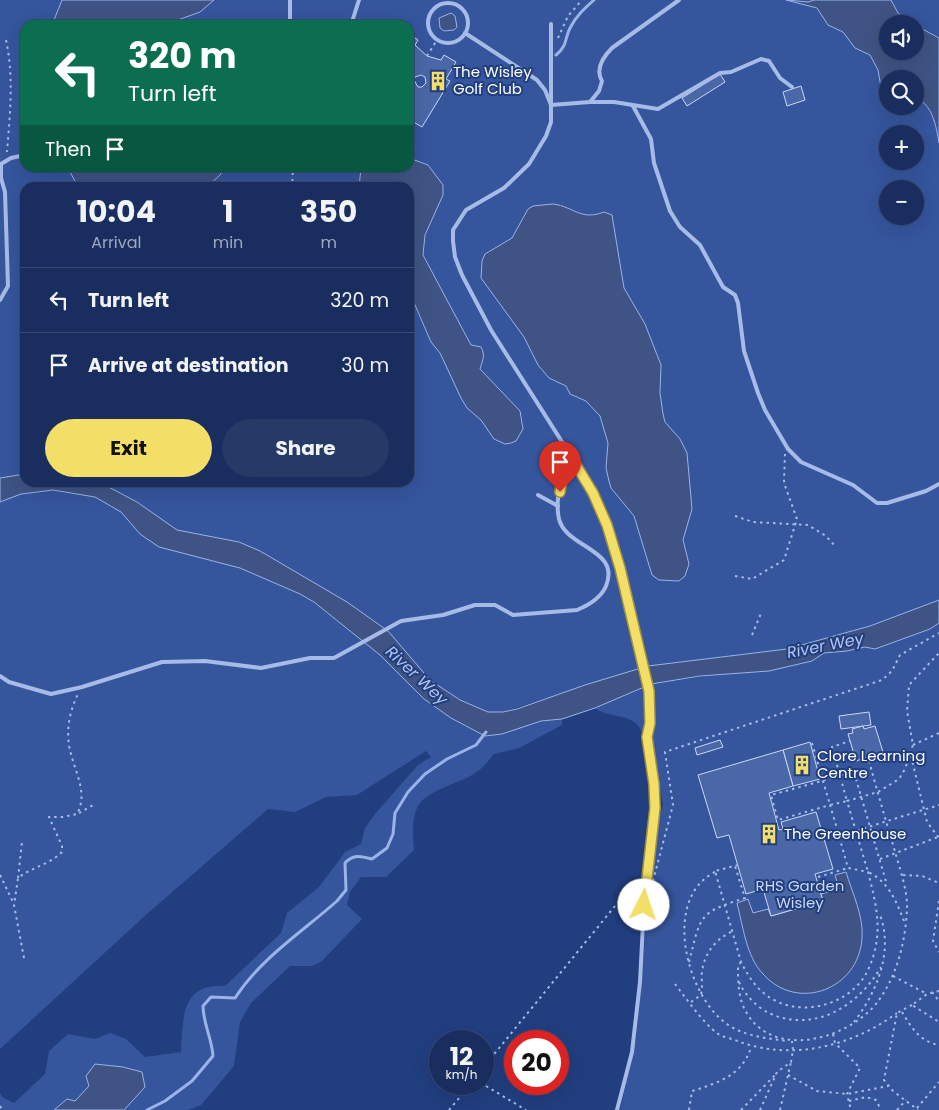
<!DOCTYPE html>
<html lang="en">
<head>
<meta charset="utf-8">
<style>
	:root { --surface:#192e5f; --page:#263a68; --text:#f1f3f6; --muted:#9fa8bd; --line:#374a74; --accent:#f3de68 }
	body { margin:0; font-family:Poppins,sans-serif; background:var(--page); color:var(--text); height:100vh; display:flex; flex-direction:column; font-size:19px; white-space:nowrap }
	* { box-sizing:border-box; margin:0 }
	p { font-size:16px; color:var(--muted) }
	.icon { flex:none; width:28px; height:28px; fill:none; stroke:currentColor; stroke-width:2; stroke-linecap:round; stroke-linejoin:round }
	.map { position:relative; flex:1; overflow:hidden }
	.sheet { position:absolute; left:20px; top:182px; width:394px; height:305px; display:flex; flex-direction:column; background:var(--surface); border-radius:15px; box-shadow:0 5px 20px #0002,0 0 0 1px var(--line) }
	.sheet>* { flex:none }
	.guide { position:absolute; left:20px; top:20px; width:394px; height:152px; border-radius:15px; box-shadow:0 5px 20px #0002,0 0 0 1px var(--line); background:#0b6e4f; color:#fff; overflow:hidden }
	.tools { position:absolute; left:879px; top:15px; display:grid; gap:10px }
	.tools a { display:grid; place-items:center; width:45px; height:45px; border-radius:50%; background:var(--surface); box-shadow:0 5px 20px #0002,0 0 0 1px var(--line); font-size:25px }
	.speed { position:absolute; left:429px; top:1030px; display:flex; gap:10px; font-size:25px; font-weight:700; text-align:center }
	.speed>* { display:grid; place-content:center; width:65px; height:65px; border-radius:50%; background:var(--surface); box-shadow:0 5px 20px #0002,0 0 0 1px var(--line); line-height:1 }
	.speed small { font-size:12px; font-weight:400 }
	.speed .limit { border:8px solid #d22; background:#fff; color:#111 }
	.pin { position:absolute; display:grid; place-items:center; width:42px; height:42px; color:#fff; margin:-51px -21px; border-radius:50% 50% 50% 0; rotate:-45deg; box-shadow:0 0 5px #0007 }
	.pin .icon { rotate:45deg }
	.me { position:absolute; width:55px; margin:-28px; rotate:4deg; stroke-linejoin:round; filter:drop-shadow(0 0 4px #0008) }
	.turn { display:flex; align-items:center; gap:18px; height:105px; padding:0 25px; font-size:22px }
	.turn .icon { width:65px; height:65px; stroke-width:2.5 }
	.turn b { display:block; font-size:35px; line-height:42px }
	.then { display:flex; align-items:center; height:48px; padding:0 25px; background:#0003; gap:10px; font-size:19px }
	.eta { display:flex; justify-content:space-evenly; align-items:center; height:85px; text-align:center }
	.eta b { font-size:30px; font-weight:700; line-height:35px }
	.button { display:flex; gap:10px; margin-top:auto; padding:10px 25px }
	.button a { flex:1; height:58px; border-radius:30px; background:var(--accent); color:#111; font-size:20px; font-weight:700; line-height:58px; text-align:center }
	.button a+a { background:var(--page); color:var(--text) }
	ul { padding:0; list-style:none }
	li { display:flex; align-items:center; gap:15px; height:65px; padding:0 25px; border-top:1px solid var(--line) }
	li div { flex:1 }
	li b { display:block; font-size:19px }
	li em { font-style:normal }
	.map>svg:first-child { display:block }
	.green { fill:#35559d; fill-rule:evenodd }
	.water { fill:#3f5484; stroke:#9ab4e8 }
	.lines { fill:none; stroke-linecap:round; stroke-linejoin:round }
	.stream { stroke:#9ab4e8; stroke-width:3 }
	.building { fill:#4a67a8; stroke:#cad8f5; fill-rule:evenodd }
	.path { stroke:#a7bbe7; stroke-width:2; stroke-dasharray:2.5 4; stroke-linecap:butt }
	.service { stroke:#a7bbe7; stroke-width:4 }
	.route-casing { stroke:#9e9044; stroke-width:12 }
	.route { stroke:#f3de68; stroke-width:9 }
	.labels { text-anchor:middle; stroke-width:4; stroke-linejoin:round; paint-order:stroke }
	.poi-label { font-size:15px; fill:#fff; stroke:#213e7f; text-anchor:start }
	.park-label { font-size:15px; fill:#cad8f5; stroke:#213e7f }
	.water-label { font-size:16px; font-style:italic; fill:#b2c5ef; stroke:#213e7f }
</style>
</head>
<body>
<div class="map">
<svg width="939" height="1110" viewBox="0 0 939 1110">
	<rect width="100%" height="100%" fill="#213e7f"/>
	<g class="green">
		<path d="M0 0H939V600L884 622 844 635 787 649 648 666 503 712H488L473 707 463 724 485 736 502 734 541 721 562 719V725L519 748 494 754C488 762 481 770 472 775 457 784 424 791 417 808 411 821 413 837 414 850L386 877H361L350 892 347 905 362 919 321 962 312 966H290L251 1003 240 1022 234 1066 201 1105 188 1110H124L89 1086 75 1102 67 1099 54 1110H0V1093L2 1097 14 1103 45 1074 49 1051 68 1034 95 1039 110 1033 126 1039 145 1057 181 1052C183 1018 181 983 225 986L281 933 287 913 319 887 345 852 361 844 365 828 375 814 418 765 431 757 426 751 357 795 326 797 295 812 268 809 148 913 0 1049ZM888 24H915V51H888ZM25 25H409V168H25ZM888 79H915V106H888ZM888 134H915V161H888ZM25 188H409V482H25ZM888 189H915V216H888Z"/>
		<path d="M939 623V1110H620L636 1039 654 838 663 804 650 740 644 739C638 710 613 721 595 708L651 684 812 661 824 653 836 651H847L865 647 875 649 930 629Z"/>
	</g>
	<g class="water">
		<path d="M62 0H214L200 12 164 25H52Z"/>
		<path d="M786 0 808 2 814 0H891L898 13 912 24H888V51H915V25L939 38V143C936 126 933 105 915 97V79H888L887 94H886L881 87 878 70 870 55 855 48 843 32 828 25 817 8Z"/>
		<path d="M451 13 455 16 457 27 454 30 444 31 440 28 439 18Z"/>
		<path d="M409 158 428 165 443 185V195L425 235 423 255 471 345 481 347C486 356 482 361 480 369L520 411 523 429 516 441 511 443 505 444 494 439 481 420 467 408 461 398 440 353 431 342 409 291V188L359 187 361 168H409Z"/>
		<path d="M68 168H224L220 175 206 188 82 187 76 183Z"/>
		<path d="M553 204C575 207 580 221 604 212L612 215 624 288 645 324 661 365 660 393 663 414 665 422 680 439 687 453 692 509 683 540 689 564 685 576 679 581 659 580 652 575 634 516 611 488 609 481 606 468 608 443 600 416 586 401 570 394 566 386 549 378 538 365 524 337 481 278 482 261 485 254 512 238 528 209 533 206Z"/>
		<path d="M25 474V482L101 483 137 502 177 530 239 542 260 551 347 602 388 631 430 680 460 700 488 712H503L517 709 585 685 641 668 644 687 595 708 562 719 541 721 502 734 485 736 451 718 424 699 380 655 314 602 300 594 240 568 159 547 140 534 121 512 95 497 53 490 21 494 0 502V478Z"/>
		<path d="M939 600V623L930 629 875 649 865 647 847 651 824 653 812 661 769 671 700 676 651 684 648 666 787 649 870 626Z"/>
		<path d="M846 872C852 892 864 917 862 938 859 989 798 1013 763 974 746 956 743 926 737 903L748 899 753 913 768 909 771 916 823 901 821 894 839 889 835 875Z"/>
		<path d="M95 1064 123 1067 142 1072 145 1087 124 1110H54L67 1099 75 1101 89 1086 86 1076Z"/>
	</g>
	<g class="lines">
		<g class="stream">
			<path d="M556 55C568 45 564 40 570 28 576 16 585 8 594 0"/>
			<path d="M147 1110 165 1101 192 1081 213 1056C212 1039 203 1023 203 1006L211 997 235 998C261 958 302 932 337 901L346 890 345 863C353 854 361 856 372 859L387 848 393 834 395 813 408 792 425 774 447 759 476 745 486 732"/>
		</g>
	</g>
	<g class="building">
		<path d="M409 34 418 40 415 45 427 56 441 60 444 55 456 62 446 79 450 81 422 127 410 120 409 116ZM421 75 425 77 426 83 422 87H418L414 80 415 77Z"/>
		<path d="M720 74 725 82 687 106 682 98Z"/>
		<path d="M801 86 805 100 787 106 783 92Z"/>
		<path d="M869 712 871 725 841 729 839 716Z"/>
		<path d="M863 726 864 729 875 726 883 752 856 761 848 734 853 733 852 729Z"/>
		<path d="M720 740 723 747 697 755 695 748Z"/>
		<path d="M810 742 820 779 793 786 783 750Z"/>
		<path d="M783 750 793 786 769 793 779 830 783 829 781 822 816 812 833 869 815 874 823 901 771 916 763 889 746 894 729 835 717 838 698 775Z"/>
	</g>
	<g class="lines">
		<g class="path">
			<path d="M558 38 568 16 582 0"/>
			<path d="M6 40C14 77 10 114 7 152"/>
			<path d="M427 56 437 40"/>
			<path d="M292 188 293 168"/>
			<path d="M735 516 753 522 808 525 826 536 836 547"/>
			<path d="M735 576 752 579 784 560 797 519 784 483 785 454"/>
			<path d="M752 635 762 611"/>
			<path d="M812 743 830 805 847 801 832 747 850 741"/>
			<path d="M913 745 939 733"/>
			<path d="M911 756 927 822 939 838"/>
			<path d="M79 813 95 804"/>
			<path d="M838 832 830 805 778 820 771 795 854 772 887 885"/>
			<path d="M823 836 838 832 839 836 939 805"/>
			<path d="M880 859 938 837"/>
			<path d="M738 865 715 871 741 962C749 978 759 993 776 1001 808 1017 853 1002 868 970 884 935 877 907 868 872L848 868 839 836"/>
			<path d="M715 872C663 898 685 990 723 1021 741 1036 765 1038 787 1041"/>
			<path d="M0 875 13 902"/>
			<path d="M903 875 922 876 939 883"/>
			<path d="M818 877 848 868"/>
			<path d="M18 878 22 842"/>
			<path d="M653 881 673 805 665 752 882 680 892 671 900 655 939 633"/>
			<path d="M939 901 933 941 939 952"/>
			<path d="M904 921C896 901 889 882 868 872L847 801 878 792 899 779 905 769 913 745 907 711 909 685 939 653"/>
			<path d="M24 958 14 905 18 878C32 867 49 865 62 852V846L49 817H63L77 814C88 794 76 774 71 754 65 734 69 712 78 694"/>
			<path d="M689 962C701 916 697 913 745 898L735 866"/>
			<path d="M741 962 738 966C738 980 738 997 745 1010 772 1062 851 1039 879 1000 898 973 906 939 907 907 907 887 899 867 894 848 885 818 876 787 868 757"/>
			<path d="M893 976 927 994"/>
			<path d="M739 982C745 995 757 1008 771 1014 816 1033 859 1005 881 967"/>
			<path d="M675 984C685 997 705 1025 717 1033 722 1037 729 1038 735 1040 789 1062 851 1047 897 1013"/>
			<path d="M939 991 927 994 912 1005 939 1022"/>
			<path d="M932 992 939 1001"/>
			<path d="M691 1002 701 995C703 987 701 979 702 971 705 952 716 939 733 931"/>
			<path d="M912 1005 897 1013 884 1080 893 1091 918 1110"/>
			<path d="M902 1012C911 1027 920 1042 939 1045"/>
			<path d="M854 1022C876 993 894 952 880 915"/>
			<path d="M833 1034 835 1043 860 1068 847 1094 851 1110"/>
			<path d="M482 1069 624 895 638 887"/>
			<path d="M788 1075 817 1091 847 1094 888 1086"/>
			<path d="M486 1086 526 1110"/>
			<path d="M849 1101 866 1097 876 1100 881 1110"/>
			<path d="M0 1106 2 1110"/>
			<path d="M917 1108 939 1082"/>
			<path d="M449 1110 471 1084"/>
			<path d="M689 1110 692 1091C718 1083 743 1075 751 1047"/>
			<path d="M741 1110 776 1074"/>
			<path d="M760 1110 777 1072 791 1062 793 1050 792 1041"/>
			<path d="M780 1110 791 1062"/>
			<path d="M897 1110 906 1100"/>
		</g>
		<g class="service">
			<circle cx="448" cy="23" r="20"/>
			<path d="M551 24V122L546 136 529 164 504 188 466 210 453 230V241L455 257 462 275 491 330 571 456 593 493 607 525 620 569 649 691 650 723 647 737 654 784 655 808 645 886 640 982 632 1052 617 1110"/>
			<path d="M290 25V0"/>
			<path d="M351 25 359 0"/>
			<path d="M465 33 537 80 545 90 551 105 590 102 599 91 602 81C595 69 603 57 612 48L679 0"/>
			<path d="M590 102H614L658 109 720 73 731 72 761 59 769 61 780 78 792 87"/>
			<path d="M633 106 651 139 654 163 670 211 680 227 700 245 723 287 735 295 738 303 744 351 758 393 765 410 788 449 801 462 853 485 877 503H887L926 491 939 484"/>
			<path d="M0 300 8 286 5 192 1 178V164L11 158 25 155"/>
			<path d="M538 495 558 506"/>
			<path d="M0 676 9 682 51 694 82 687 162 662 205 661 261 668 310 658H334L401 621 443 615 475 605H495L513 615 577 610C589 605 601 598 606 586 621 549 566 548 559 519 554 498 564 471 567 450"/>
		</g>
	</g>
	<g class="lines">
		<defs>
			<path id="route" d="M560 492 567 450 593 493 607 525 620 568 649 691 650 723 647 737 654 784 655 808 644 905"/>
		</defs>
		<use href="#route" class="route-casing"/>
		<use href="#route" class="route"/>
	</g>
	<defs>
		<symbol id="building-bare" viewBox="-9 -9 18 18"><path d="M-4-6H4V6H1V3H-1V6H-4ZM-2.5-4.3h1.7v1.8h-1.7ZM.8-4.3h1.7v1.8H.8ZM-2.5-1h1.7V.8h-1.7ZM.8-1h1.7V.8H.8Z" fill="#f3de68" stroke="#213e7f" stroke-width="2.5" paint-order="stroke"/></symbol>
	</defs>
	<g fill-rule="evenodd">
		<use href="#building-bare" x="424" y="67" width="28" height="28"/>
		<use href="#building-bare" x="788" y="751" width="28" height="28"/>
		<use href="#building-bare" x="755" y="820" width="28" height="28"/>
	</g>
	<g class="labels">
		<g class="poi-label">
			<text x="453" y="77">The Wisley<tspan x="453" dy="17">Golf Club</tspan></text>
			<text x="817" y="761">Clore Learning<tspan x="817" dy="17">Centre</tspan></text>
			<text x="784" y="839">The Greenhouse</text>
		</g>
		<g class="park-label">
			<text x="800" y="891">RHS Garden<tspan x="800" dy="17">Wisley</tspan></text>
		</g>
		<g class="water-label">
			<text transform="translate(825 645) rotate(-11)" y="6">River Wey</text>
			<text transform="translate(417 675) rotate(43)" y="6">River Wey</text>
		</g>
	</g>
</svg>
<div class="tools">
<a><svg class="icon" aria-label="sound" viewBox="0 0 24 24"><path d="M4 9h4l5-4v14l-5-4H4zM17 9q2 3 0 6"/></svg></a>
<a><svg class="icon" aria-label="search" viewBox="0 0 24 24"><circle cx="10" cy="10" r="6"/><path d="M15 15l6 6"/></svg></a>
<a>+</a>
<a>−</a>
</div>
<div class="speed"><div>12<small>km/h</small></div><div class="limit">20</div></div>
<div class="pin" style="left:560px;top:492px;background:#d93025"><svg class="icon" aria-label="arrive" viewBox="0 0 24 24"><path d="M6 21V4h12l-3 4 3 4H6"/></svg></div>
<svg class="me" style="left:644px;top:905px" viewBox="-20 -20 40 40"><circle r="19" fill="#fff"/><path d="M0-13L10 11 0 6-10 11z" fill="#f3de68"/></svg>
<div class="guide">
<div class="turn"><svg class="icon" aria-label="left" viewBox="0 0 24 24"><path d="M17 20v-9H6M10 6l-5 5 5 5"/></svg><div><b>320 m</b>Turn left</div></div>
<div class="then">Then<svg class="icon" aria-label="arrive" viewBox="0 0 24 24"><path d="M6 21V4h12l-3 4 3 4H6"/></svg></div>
</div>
<section class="sheet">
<div class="eta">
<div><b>10:04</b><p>Arrival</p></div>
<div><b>1</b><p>min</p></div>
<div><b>350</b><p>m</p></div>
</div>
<ul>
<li><svg class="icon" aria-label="left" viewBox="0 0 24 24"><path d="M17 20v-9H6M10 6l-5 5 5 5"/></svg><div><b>Turn left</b></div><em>320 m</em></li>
<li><svg class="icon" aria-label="arrive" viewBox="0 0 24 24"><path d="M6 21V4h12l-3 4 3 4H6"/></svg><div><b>Arrive at destination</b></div><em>30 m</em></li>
</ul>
<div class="button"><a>Exit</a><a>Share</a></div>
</section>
</div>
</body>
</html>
